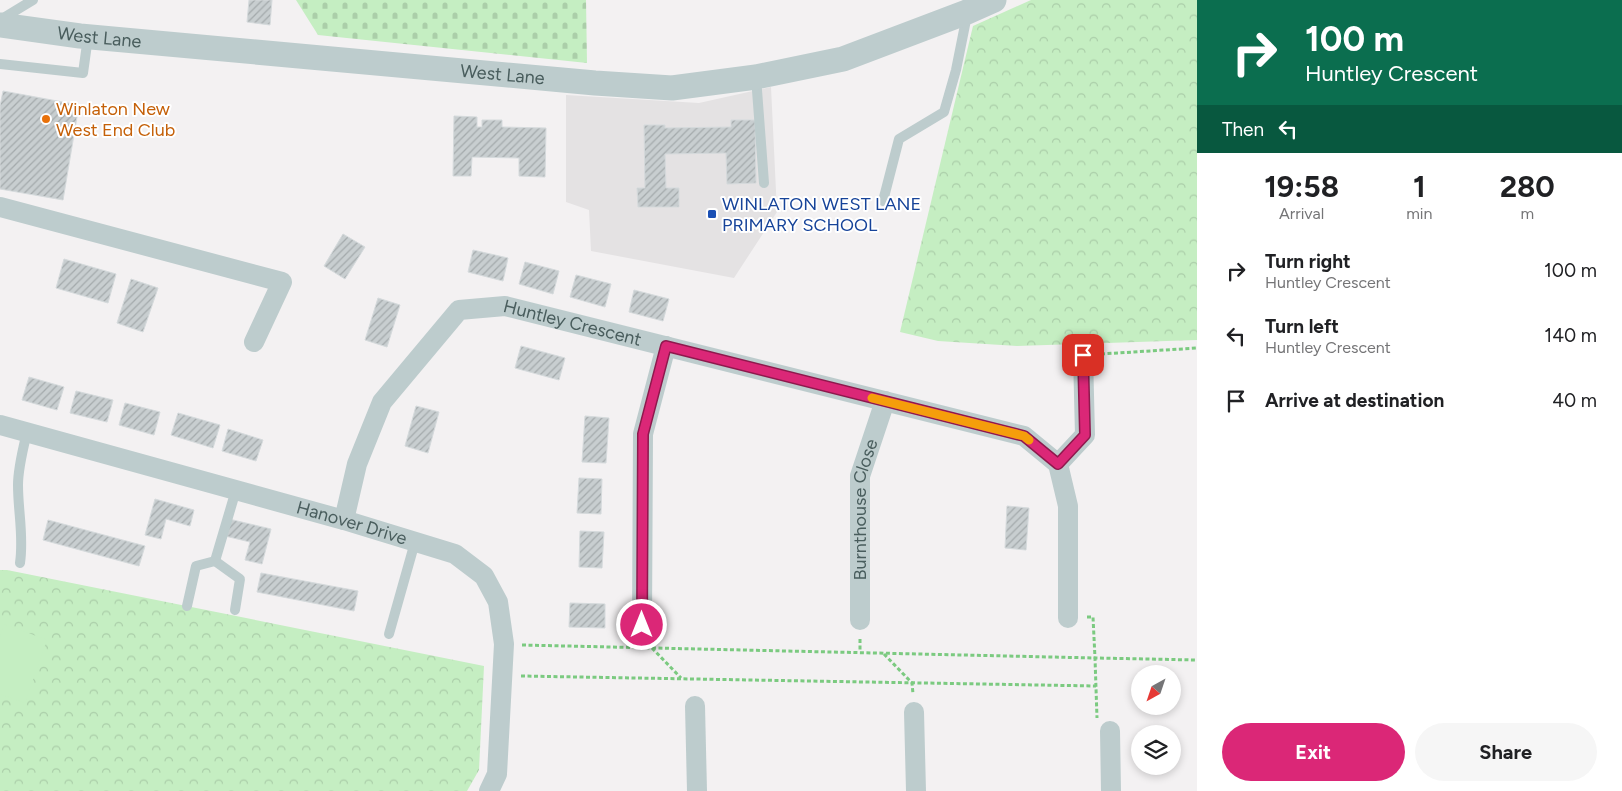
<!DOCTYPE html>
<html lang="en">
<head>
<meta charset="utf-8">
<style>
	:root { --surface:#fff; --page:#f6f6f6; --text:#202124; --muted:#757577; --accent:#db2777 }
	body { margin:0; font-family:Figtree,sans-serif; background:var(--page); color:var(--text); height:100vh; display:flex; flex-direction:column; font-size:19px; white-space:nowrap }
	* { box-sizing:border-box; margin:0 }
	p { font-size:16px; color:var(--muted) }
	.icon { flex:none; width:28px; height:28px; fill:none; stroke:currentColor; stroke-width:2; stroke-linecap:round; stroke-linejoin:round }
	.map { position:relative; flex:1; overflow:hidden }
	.drawer { display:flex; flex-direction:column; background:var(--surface); width:425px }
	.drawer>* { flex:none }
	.hud { background:#0b6e4f; color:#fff; overflow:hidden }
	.needle { width:32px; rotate:220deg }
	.controls { position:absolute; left:1131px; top:665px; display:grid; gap:10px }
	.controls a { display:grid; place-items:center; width:50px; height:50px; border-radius:50%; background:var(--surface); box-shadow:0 2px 8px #0003; font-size:25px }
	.pin { position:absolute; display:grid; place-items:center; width:42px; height:42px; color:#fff; margin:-21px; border-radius:10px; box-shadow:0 2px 8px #0006 }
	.me { position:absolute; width:55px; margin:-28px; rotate:0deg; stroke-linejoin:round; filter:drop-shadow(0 0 4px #0008) }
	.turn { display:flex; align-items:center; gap:18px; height:105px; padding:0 25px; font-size:22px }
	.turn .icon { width:65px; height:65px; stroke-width:2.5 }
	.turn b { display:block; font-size:35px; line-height:42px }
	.then { display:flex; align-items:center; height:48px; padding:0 25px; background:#0003; gap:10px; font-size:19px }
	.eta { display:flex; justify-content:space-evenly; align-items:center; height:85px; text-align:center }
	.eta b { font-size:30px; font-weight:700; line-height:35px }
	.cta { display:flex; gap:10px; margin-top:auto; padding:10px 25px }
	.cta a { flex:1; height:58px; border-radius:30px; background:var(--accent); color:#fff; font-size:20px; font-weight:700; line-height:58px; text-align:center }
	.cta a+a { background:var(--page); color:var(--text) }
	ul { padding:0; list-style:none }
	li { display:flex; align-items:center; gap:15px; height:65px; padding:0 25px }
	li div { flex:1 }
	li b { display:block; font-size:19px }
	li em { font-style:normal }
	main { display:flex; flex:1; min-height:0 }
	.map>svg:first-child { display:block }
	.education { fill:#e4e2e3 }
	.cemetery { fill:url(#cemetery-stones) }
	.park { fill:url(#park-crowns) }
	.pitch { fill:#c5eec2 }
	.building { fill:url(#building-hatch); stroke:#d5dadc }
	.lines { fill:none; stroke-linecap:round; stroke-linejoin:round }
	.path { stroke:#7bca80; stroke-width:3; stroke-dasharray:4 2.5; stroke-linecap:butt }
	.service { stroke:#bdcccd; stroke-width:10 }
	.minor { stroke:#bdcccd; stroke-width:20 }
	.tertiary { stroke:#bdcccd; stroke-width:25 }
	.route-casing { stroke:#8e194d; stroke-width:12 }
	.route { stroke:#db2777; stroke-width:9 }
	.slow { stroke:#f59e0b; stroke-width:9 }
	.food-dot { fill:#e8710a; stroke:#fff; stroke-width:2 }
	.transit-dot { fill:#1a4fb4; stroke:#fff; stroke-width:2 }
	.labels { text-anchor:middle; stroke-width:4; stroke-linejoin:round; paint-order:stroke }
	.street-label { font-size:18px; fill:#495d5d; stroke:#fff }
	.food-label { font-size:18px; fill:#c56008; stroke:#fff; text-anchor:start }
	.transit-label { font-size:18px; fill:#164399; stroke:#fff; text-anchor:start }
</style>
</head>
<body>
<main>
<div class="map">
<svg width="1197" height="791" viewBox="0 0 1197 791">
	<defs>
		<pattern id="cemetery-stones" width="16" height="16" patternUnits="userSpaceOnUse" patternTransform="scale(1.25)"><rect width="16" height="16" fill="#c5eec2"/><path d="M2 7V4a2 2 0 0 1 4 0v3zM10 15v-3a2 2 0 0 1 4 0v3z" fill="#abcea9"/></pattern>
		<pattern id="park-crowns" width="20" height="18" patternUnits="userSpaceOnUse" patternTransform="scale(1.25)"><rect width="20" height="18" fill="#c5eec2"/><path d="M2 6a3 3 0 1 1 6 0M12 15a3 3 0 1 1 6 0" fill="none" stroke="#abcea9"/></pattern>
		<pattern id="building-hatch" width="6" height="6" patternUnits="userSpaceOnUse" patternTransform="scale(1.25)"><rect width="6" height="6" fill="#c8ced0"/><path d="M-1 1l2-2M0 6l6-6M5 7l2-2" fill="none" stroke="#a4aaac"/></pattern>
	</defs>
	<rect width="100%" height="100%" fill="#f3f1f2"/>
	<path class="education" d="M771 87 777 212 734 278 591 251 589 210 566 202V95L699 103Z"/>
	<path class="cemetery" d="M296 0H586L587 63 318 35Z"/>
	<g class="park">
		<path d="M1031 0H1197V340L1017 346 938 341 900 332 973 26Z"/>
		<path d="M0 570H7L484 666 479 770 467 791H0Z"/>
	</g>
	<path class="pitch" d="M4 624 47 640 25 703 0 694V637Z"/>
	<g class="building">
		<path d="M249 0H272L270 25 247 22Z"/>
		<path d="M3 91 79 105 63 200 0 189V106Z"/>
		<path d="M454 116 477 117V127H482V120H502V127L546 128 545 177 519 176V158L472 157 471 176H453Z"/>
		<path d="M731 120H755L756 183 727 184 726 153 665 154 666 188H679V207H638L637 188H645L644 125H665V128L731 127Z"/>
		<path d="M343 234 365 247 345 279 324 266Z"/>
		<path d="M473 250 508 258 503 281 468 272Z"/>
		<path d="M64 259 116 274 108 303 56 288Z"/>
		<path d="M525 262 559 271 553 294 519 284Z"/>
		<path d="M576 275 611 284 605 307 570 297Z"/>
		<path d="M131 279 158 288 143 332 117 323Z"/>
		<path d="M634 290 669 299 663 321 629 312Z"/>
		<path d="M378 298 400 305 387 347 365 340Z"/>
		<path d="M521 346 565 358 559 380 515 368Z"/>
		<path d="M29 377 64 387 57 410 22 400Z"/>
		<path d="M76 391 113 400 107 422 70 413Z"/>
		<path d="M125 403 160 412 154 435 119 425Z"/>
		<path d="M416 406 439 412 428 453 405 446Z"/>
		<path d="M178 413 220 425 213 448 171 435Z"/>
		<path d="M585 416 609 418 606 463 582 462Z"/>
		<path d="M228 429 263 440 256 461 222 451Z"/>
		<path d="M579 478 602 479 601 514 577 513Z"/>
		<path d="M155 499 194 510 190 526 166 519 161 539 145 535Z"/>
		<path d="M1007 506 1029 508 1026 550 1005 548Z"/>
		<path d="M229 519 271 529 262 564 245 560 250 542 225 536Z"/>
		<path d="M48 520 145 546 139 566 43 540Z"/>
		<path d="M580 531 604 532 602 568 579 567Z"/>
		<path d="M261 573 358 591 354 611 257 592Z"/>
		<path d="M570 603 605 604V628L569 627Z"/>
	</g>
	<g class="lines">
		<g class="path">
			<path d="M1101 354 1197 348"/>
			<path d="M1087 617H1093L1095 658 1197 660"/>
			<path d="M860 639V652"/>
			<path d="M522 645 1095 658 1097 718"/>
			<path d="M652 648 681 678"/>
			<path d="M884 654 912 683 913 694"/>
			<path d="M521 676 1096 686"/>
		</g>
		<g class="service">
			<path d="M0 20 33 0"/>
			<path d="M0 64 83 73 88 37"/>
			<path d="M756 77 764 183"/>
			<path d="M883 201 899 139 944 112 956 70 967 15"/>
			<path d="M215 561 240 579 235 610"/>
			<path d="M20 563C24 536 18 512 18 485 18 468 23 449 27 432"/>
			<path d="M187 606 196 566 215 561 236 490"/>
			<path d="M389 634 415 542"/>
		</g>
		<g class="minor">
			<path d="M0 207 282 282 254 342"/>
			<path id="s1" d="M0 425 344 520 455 554 484 576 498 602 504 644 497 774 489 791"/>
			<path d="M1058 464 1085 435 1083 355"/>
			<path id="s2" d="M344 520 357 464 382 402 459 310 505 306 1024 436 1058 464 1068 506V618"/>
			<path id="s3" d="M860 620V476L885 401"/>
			<path d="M642 625 643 434 666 346"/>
			<path d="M695 706 697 791"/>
			<path d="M914 712 916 791"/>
			<path d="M1110 731 1111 791"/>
		</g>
		<path class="tertiary" id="s4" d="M0 25 80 36 595 83 672 88 756 77 843 59 967 12 994 0"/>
	</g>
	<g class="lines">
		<defs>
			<path id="route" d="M642 625 643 434 666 346 1024 436 1058 464 1085 435 1083 355"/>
		</defs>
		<use href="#route" class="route-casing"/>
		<use href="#route" class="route"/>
		<path class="slow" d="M872 398 1024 436 1029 440"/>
	</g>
	<circle class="food-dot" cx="46" cy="119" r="5"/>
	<rect class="transit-dot" x="707" y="209" width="10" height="10" rx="2.5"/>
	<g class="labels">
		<g class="street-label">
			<text dy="6" stroke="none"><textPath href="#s4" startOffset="100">West Lane</textPath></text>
			<text dy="6" stroke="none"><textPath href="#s4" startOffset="505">West Lane</textPath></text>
			<text dy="6" stroke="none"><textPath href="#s2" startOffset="360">Huntley Crescent</textPath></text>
			<text dy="6" stroke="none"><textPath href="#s3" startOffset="111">Burnthouse Close</textPath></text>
			<text dy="6" stroke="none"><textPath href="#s1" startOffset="365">Hanover Drive</textPath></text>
		</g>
		<g class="food-label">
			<text x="56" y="115">Winlaton New<tspan x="56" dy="21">West End Club</tspan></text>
		</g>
		<g class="transit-label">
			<text x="722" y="210">WINLATON WEST LANE<tspan x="722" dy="21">PRIMARY SCHOOL</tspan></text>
		</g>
	</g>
</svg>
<div class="controls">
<a><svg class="needle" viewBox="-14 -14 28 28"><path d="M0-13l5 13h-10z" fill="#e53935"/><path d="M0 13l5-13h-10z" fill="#757577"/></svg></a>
<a><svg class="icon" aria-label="layers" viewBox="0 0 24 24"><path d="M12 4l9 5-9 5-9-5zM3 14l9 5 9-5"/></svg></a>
</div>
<div class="pin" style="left:1083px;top:355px;background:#d93025"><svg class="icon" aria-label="arrive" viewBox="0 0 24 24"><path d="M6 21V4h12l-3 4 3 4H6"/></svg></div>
<svg class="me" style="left:642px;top:625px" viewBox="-20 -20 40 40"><circle r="17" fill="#db2777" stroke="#fff" stroke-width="3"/><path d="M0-11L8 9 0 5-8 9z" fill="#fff"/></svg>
</div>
<section class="drawer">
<div class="hud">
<div class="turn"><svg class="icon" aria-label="right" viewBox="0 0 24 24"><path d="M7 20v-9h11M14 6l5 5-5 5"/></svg><div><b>100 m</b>Huntley Crescent</div></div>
<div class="then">Then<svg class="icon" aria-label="left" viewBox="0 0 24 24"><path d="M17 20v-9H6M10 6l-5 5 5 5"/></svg></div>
</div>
<div class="eta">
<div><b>19:58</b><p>Arrival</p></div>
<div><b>1</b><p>min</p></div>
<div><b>280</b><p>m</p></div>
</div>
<ul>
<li><svg class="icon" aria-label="right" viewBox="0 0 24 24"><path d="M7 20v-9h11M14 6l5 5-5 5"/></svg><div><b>Turn right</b><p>Huntley Crescent</p></div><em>100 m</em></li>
<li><svg class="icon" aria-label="left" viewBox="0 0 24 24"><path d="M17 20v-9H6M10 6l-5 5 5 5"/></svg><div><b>Turn left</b><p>Huntley Crescent</p></div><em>140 m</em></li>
<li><svg class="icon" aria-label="arrive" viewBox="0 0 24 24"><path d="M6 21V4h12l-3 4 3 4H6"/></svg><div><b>Arrive at destination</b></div><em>40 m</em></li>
</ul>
<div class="cta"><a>Exit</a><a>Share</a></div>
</section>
</main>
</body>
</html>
